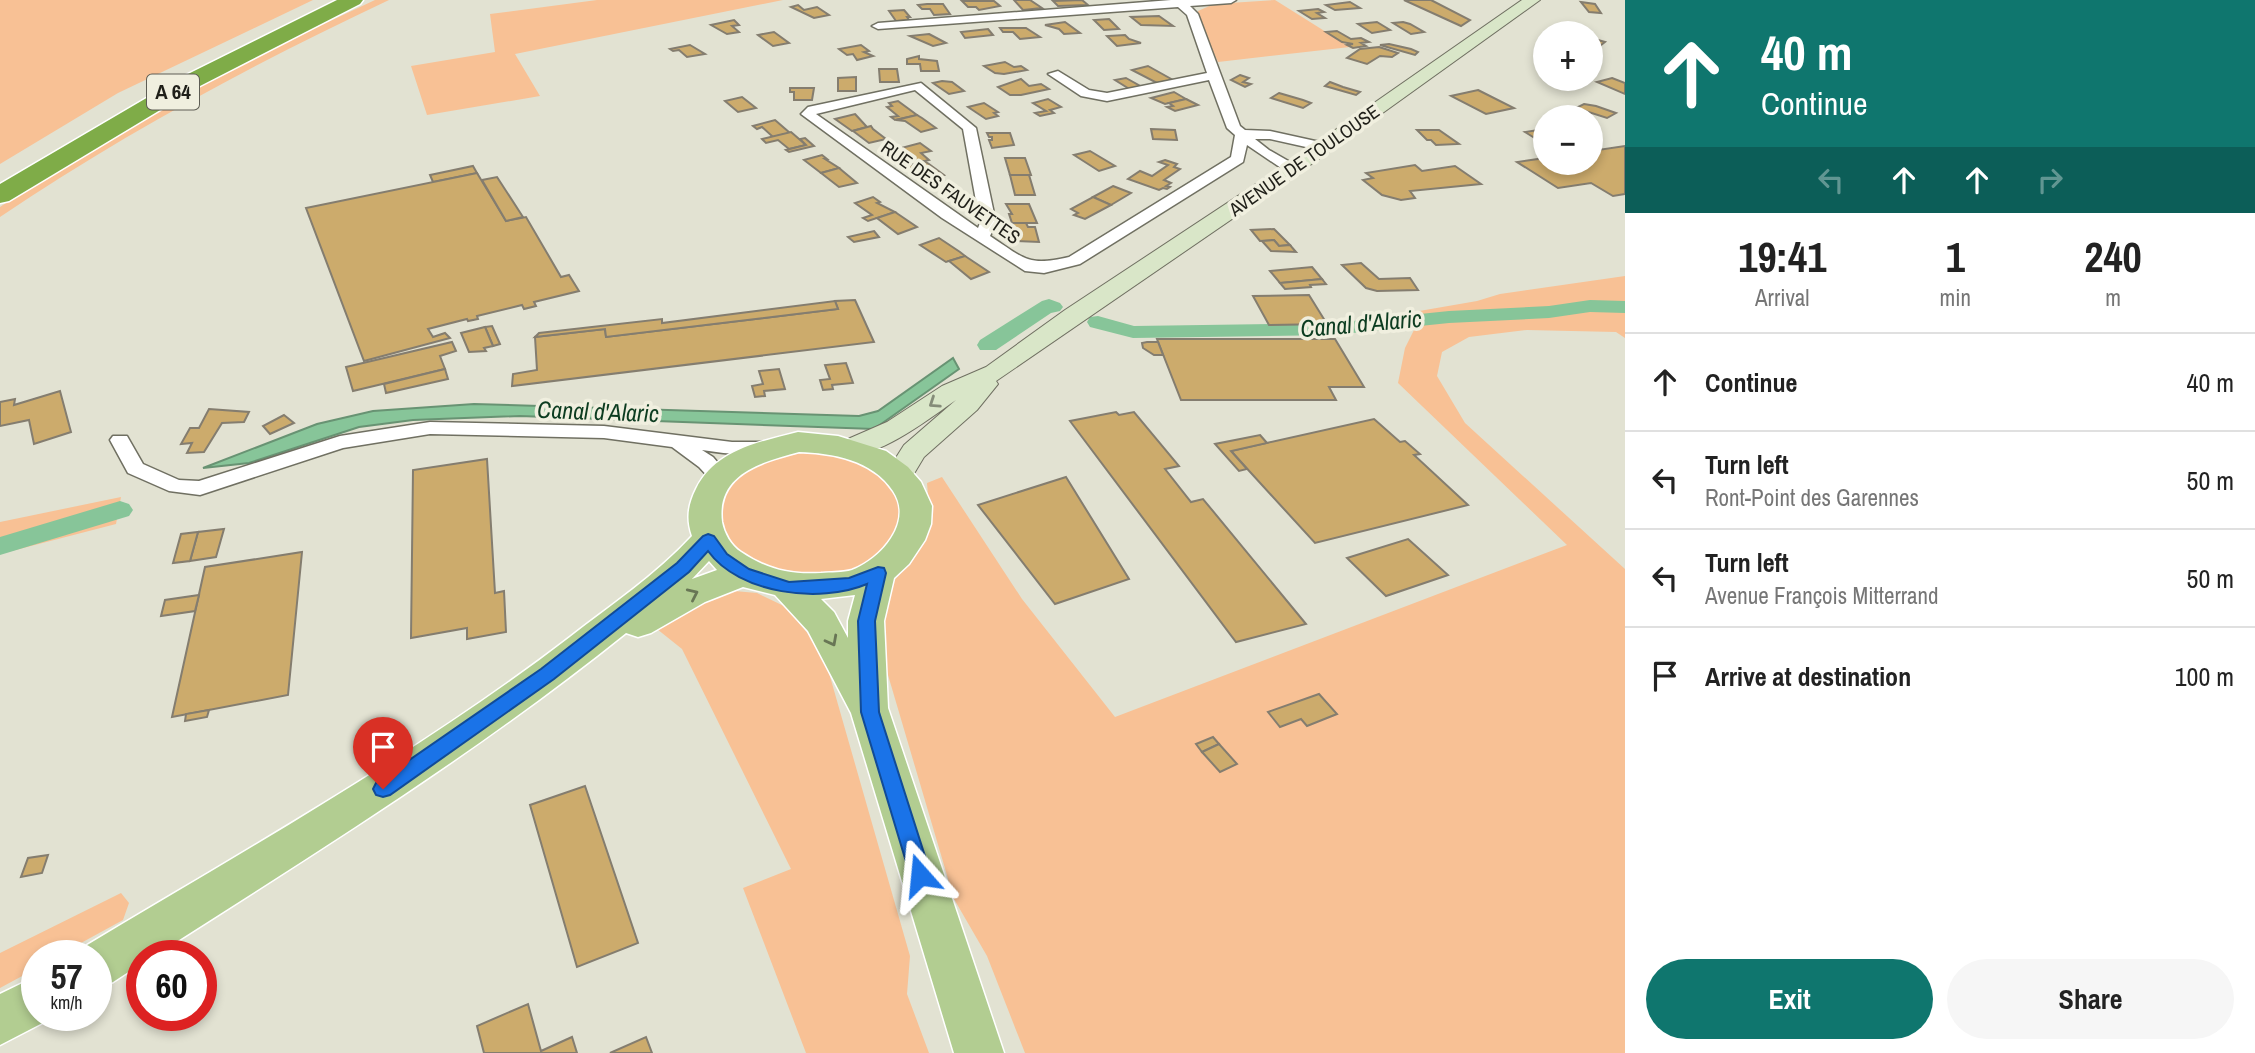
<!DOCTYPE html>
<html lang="en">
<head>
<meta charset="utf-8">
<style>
	:root { --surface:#fff; --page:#f6f6f6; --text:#222; --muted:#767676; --line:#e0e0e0; --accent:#0f766e }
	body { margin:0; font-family:"Archivo Narrow",sans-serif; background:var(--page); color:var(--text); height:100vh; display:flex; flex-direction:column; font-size:26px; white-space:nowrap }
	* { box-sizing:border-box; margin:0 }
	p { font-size:23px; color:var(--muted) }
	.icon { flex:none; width:38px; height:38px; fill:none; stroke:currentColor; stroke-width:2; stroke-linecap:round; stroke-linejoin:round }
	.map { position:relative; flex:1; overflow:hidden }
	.side { display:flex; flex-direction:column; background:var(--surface); width:630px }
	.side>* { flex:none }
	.hud { background:#0f766e; color:#fff; overflow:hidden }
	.fabs { position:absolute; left:1533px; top:21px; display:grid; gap:14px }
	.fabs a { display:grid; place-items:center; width:70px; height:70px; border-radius:50%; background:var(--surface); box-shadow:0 4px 10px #0003; font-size:35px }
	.speed { position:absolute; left:21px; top:940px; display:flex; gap:14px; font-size:35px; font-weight:700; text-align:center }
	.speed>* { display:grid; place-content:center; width:91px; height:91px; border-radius:50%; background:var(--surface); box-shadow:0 4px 10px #0003; line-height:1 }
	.speed small { font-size:18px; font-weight:400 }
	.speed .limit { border:10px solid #d22; background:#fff; color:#111 }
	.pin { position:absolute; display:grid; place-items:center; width:60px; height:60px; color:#fff; margin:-72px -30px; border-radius:50% 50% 50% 0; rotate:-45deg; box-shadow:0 0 7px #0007 }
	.pin .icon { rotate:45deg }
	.me { position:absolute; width:77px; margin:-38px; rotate:342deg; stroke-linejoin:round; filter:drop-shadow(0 0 5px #0008) }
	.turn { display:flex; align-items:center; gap:24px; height:147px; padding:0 21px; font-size:32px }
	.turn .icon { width:91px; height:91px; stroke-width:2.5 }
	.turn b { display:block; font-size:49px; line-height:60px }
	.lanes { display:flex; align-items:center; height:66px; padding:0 21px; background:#0003; justify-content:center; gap:35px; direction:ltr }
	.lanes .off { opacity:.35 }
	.eta { display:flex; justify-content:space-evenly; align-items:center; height:119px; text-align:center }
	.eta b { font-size:42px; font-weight:800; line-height:49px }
	.cta { display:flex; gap:14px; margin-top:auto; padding:14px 21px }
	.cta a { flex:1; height:80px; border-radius:42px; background:var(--accent); color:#fff; font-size:28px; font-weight:800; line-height:80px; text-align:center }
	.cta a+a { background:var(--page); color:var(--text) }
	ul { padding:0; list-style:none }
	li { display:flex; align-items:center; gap:21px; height:98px; padding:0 21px; border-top:2px solid var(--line) }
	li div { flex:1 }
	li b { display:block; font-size:26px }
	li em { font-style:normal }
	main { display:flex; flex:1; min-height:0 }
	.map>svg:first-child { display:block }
	.green { fill:#f8c195 }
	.water { fill:#87c599; stroke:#689373; stroke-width:2 }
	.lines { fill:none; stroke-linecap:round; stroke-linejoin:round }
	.canal { fill:#87c599; fill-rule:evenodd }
	.building { fill:#ccab6c; stroke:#847d6f; stroke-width:2 }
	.minor-casing { stroke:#707062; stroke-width:3 }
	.secondary-casing { stroke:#707062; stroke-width:2 }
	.primary-casing { stroke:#fff; stroke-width:3 }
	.motorway-casing { stroke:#fff; stroke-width:3 }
	.minor { fill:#fff; fill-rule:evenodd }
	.secondary { fill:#d9e6c8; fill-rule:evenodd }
	.primary { fill:#b2cd91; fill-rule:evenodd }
	.motorway { fill:#7fac48; fill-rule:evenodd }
	.oneway { stroke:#858c79 }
	.oneway2 { stroke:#687655 }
	.route { fill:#1a73e8; stroke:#114b97; stroke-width:2 }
	.labels { text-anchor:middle; stroke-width:7; stroke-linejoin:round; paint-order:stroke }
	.far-street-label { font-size:19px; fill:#1f1f19; stroke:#f0efdf }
	.shield { fill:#f0efdf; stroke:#5e5d54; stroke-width:2 }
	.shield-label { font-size:21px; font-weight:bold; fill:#1f1f19 }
	.water-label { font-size:24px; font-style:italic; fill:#0c3c20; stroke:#f0efdf }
</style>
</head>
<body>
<main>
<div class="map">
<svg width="1625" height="1053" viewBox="0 0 1625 1053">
	<rect width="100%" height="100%" fill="#e2e2d2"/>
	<g class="green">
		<path d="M0 0H313L118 93 0 164Z"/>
		<path d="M375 0H389C255 63 123 134 0 217V207C117 126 245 60 375 0Z"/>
		<path d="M597 0H783L515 54 540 96 427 115 411 66 495 52 490 14Z"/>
		<path d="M1275 0 1350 47 1218 62 1198 19V11L1214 4Z"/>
		<path d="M1625 276V338L1616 332 1527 330 1469 337 1442 352 1437 376 1465 423 1625 569V1053H1025L987 956 954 899 883 658 885 589C925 552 932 538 927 483L942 477 1022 599 1115 717 1567 545 1398 383 1405 348 1415 328 1402 314 1477 301 1500 294Z"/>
		<path d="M817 451C837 455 861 458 878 471 900 490 906 511 893 537 891 541 889 546 885 550 846 584 781 584 741 552 728 540 722 528 722 510 723 464 783 455 817 451Z"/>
		<path d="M121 497 116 524 0 554V522Z"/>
		<path d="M734 591 757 593 786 607 823 652 910 956 907 994 929 1053H806L743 888 791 869 682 649 657 629 693 605Z"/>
		<path d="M121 893 129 903 123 920 59 955 37 956V968L0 988V953Z"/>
	</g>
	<path class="water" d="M953 358 959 369 874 429 520 416 413 420 359 427 249 463 203 468 317 424 373 411 474 404 859 416 878 411Z"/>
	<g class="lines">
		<g class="canal">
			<path d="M1049 299 1060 303 1063 307 1060 311 1051 313 996 350H980L977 345 980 340 1042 301Z"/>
			<path d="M1590 300 1625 301V313L1590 312 1549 318 1449 323 1333 335 1133 338 1090 327 1087 322 1090 317 1098 316 1134 326 1333 323 1449 311 1549 306Z"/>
			<path d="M120 501 129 504 133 510 129 516 0 555V537Z"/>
		</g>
	</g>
	<g class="building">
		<path d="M1014 0H1030L1042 8 1023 10Z"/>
		<path d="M1082 0 1088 5 1058 6 1053 1Z"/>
		<path d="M1404 0H1431L1470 20 1461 26Z"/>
		<path d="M962 1H994L1000 6 979 10 976 7H968Z"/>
		<path d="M1350 2 1360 8 1335 10 1326 5Z"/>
		<path d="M1581 2 1595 4 1601 13 1589 12Z"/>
		<path d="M927 4H943L950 14 934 15 930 9H922L918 5Z"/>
		<path d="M798 5 804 10 817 7 829 15 814 18 791 7Z"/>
		<path d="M1318 9 1324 12 1317 13 1325 18 1312 19 1299 11Z"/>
		<path d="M904 10 910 17H907L909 20 896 21 889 11Z"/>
		<path d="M1159 16 1173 26 1141 25 1131 17Z"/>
		<path d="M1109 19 1119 29 1104 30 1094 20Z"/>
		<path d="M734 20 739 25 732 26 739 32 727 34 711 25Z"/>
		<path d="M1065 22 1080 33 1064 34 1059 29 1045 25Z"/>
		<path d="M1377 22 1390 30 1372 33 1358 24Z"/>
		<path d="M1403 22 1410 24 1424 32 1411 34 1393 23Z"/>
		<path d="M1000 28H1026L1040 37 1020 39 1013 32H1003Z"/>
		<path d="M988 29 993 35 965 38 961 32Z"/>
		<path d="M1337 31 1351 39 1361 38 1369 42 1361 43 1366 46 1353 48 1347 45 1353 44 1342 42 1326 32Z"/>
		<path d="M774 32 789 43 773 46 758 35Z"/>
		<path d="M929 34 946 43 933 46 910 36Z"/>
		<path d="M1125 35 1129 39 1141 43 1117 46 1107 36Z"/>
		<path d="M1591 38 1605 42 1591 53Z"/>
		<path d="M1389 44 1411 49 1418 52 1415 55 1380 45Z"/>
		<path d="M690 45 705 54 687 57 679 50 673 51 670 49Z"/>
		<path d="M861 45 869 51 864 52 873 56 857 60 853 54 847 55 839 49Z"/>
		<path d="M1379 47 1398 53 1392 57 1380 56 1367 64 1347 58 1360 49Z"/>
		<path d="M919 56V59L937 61 939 71H921L920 64H907V59Z"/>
		<path d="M1005 62 1014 67 1021 66 1027 70 1004 74 995 73 984 66Z"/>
		<path d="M1148 66 1173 80 1157 83 1132 70Z"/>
		<path d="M879 69H897L899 82H880Z"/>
		<path d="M1240 75 1249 78 1243 82 1251 84 1245 87 1231 80Z"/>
		<path d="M856 77V91H838V78Z"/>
		<path d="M1126 78 1142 87 1131 90 1115 80Z"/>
		<path d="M1612 78 1625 83V94L1597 82Z"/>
		<path d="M1021 79 1029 86 1041 84 1049 89 1021 95H1010L998 87Z"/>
		<path d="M942 81 952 82 964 91 949 94 933 83Z"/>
		<path d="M1330 82 1343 87 1360 92 1356 95 1325 86Z"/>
		<path d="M790 88H814L812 100H794V92H790Z"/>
		<path d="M1478 90 1514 108 1486 114 1451 96Z"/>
		<path d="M1174 92 1186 99 1165 104 1151 98Z"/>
		<path d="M1279 93 1303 100 1311 103 1303 108 1271 98Z"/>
		<path d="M742 97 756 108 738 112 725 101Z"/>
		<path d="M1048 99 1061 107 1050 110 1054 113 1040 116 1035 113 1046 111 1033 103Z"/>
		<path d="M1186 99 1198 105 1175 111 1167 107 1173 106 1169 103Z"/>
		<path d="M898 101 917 115 895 120 891 117 898 116 887 107 892 106 889 103Z"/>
		<path d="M984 103 998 112 994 113 998 116 986 119 968 107Z"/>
		<path d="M1584 104 1596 106 1616 113 1607 118 1576 108Z"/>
		<path d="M855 114 867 127 852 131 835 119Z"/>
		<path d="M917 115 922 118 936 128 921 132 905 121 896 120Z"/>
		<path d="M775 120 790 133 773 137 762 127 757 129 753 126Z"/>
		<path d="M871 126 873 129 886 139 869 143 853 131Z"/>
		<path d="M1151 129 1175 130 1177 140 1153 139Z"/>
		<path d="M1545 129V141L1541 142 1525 132Z"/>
		<path d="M1417 130H1439L1459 144 1436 145 1431 140H1427Z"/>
		<path d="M791 132 806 145 789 149 778 140 766 143 762 139Z"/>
		<path d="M987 133H1010L1014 145 992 148 989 140H992V137H989Z"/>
		<path d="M805 138 814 146 789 152 786 150 806 145 800 139Z"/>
		<path d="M920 143 931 151 921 153 929 160 913 164 894 150Z"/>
		<path d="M1625 146V194L1613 196 1591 183 1558 188 1517 162 1545 158V163H1591V151Z"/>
		<path d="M1090 151 1115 166 1099 171 1074 155Z"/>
		<path d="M822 155 827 159H825L839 168 821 173 804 160Z"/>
		<path d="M1005 158H1025L1031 175H1010Z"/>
		<path d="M1165 160 1177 164 1174 167 1180 169 1164 180 1171 183 1166 186 1170 187 1167 189 1163 188 1159 190 1128 179 1140 171 1152 176 1168 165 1159 162Z"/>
		<path d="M924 161 929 164 944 175 925 180 920 176 923 175 907 166Z"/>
		<path d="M1415 165 1422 171 1455 166 1481 184 1410 191 1415 198 1401 200 1382 195 1363 180 1373 178 1366 173Z"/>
		<path d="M473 166 477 173 433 182 430 175Z"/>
		<path d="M839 168 857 183 839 187 821 173Z"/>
		<path d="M477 173 506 221 526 217 561 277 569 275 579 291 534 302 536 306 524 309 522 305 477 316 478 319 468 321 467 319 428 329 433 337 445 333 450 338 364 361 306 208Z"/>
		<path d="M1010 175H1029L1035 195H1015Z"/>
		<path d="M497 177 523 217 506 221 482 180Z"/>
		<path d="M1113 186 1131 193 1111 205 1093 197Z"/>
		<path d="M873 197 880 202 877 203 895 212 868 221 863 218 872 215 855 203Z"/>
		<path d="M1093 197 1111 205 1085 219 1074 215 1078 213 1071 209Z"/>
		<path d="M1006 204H1029L1037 223H1012L1009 214H1012Z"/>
		<path d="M895 212 917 227 898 234 877 218Z"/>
		<path d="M1011 223H1026L1028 227H1035L1039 242 1016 241Z"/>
		<path d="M1274 229 1290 245 1279 246 1274 240 1260 241 1251 230Z"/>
		<path d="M874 231 879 237 854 242 848 237Z"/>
		<path d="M939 238 960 252 965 256 946 262 920 245Z"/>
		<path d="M1274 240 1279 246 1290 245 1296 252 1271 251 1262 241Z"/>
		<path d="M965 256 989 272 971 279 949 261Z"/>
		<path d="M1361 263 1379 279 1410 278 1418 290 1377 291 1366 288 1342 265Z"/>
		<path d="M1312 267 1322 279 1280 283 1270 271Z"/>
		<path d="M1322 279 1326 284 1310 285 1311 287 1285 289 1280 283Z"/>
		<path d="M1309 295 1327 324 1269 325 1253 296Z"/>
		<path d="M855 300 874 342 512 386 513 374 537 370 535 337 605 329 606 337 838 309 835 301Z"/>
		<path d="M835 301 838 309 606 337 605 329 535 337 539 333 662 319V323Z"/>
		<path d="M492 326 500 344 493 346 485 327Z"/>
		<path d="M485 327 493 346 484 348 486 351 469 352 461 333Z"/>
		<path d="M1157 339H1335L1364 387H1329L1336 400H1181Z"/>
		<path d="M452 342 456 351 440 356 445 369 353 391 346 367Z"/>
		<path d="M1147 342H1158L1163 355H1154L1143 348 1142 343Z"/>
		<path d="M846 363 853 383 832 385 833 389 823 390 820 380 830 379 825 365Z"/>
		<path d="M445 369 448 379 386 393 384 384Z"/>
		<path d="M779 369 785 389 764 391 765 396 755 397 752 386 763 384 759 371Z"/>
		<path d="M60 391 71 432 34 444 29 420 0 426V402L15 399 14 405Z"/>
		<path d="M209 409 249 412 244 422 222 423 204 452 187 453 192 443 181 444 190 428H199Z"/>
		<path d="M1116 412 1119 415 1134 412 1179 466 1165 469 1191 502 1203 499 1306 624 1236 642 1070 421Z"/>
		<path d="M284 415 294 423 270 434 263 426Z"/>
		<path d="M1374 419 1400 442 1405 441 1420 454 1414 455 1468 505 1315 543 1231 451Z"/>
		<path d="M1260 435 1267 443 1231 451 1247 469 1239 471 1215 444Z"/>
		<path d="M487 459 495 593 504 591 506 632 467 639V628L411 638 413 470Z"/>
		<path d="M1066 477 1129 579 1055 604 978 505Z"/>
		<path d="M224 529 216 557 190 561 198 532Z"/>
		<path d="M198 532 190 561 173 563 181 534Z"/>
		<path d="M1408 539 1448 575 1386 596 1347 558Z"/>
		<path d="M302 552 288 695 172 717 205 567Z"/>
		<path d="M199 595 195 611 161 616 165 600Z"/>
		<path d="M1319 694 1337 714 1307 726 1301 719 1280 727 1268 712Z"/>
		<path d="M209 710 207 717 185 721 186 714Z"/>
		<path d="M1213 737 1219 744 1202 752 1196 744Z"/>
		<path d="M1219 744 1237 764 1220 772 1202 752Z"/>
		<path d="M585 786 638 943 577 967 530 805Z"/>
		<path d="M48 855 42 873 21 877 28 858Z"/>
		<path d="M528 1004 541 1051 572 1037 577 1053H484L477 1026Z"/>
		<path d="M646 1037 652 1053H610Z"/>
	</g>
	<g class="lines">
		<defs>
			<g id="minor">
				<path d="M1171 0H1236L1231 3 1190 6 1198 14 1240 126 1245 130 1270 131 1329 144 1331 147 1324 151 1270 139H1255L1269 150 1297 166V172H1287L1247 145 1243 162 1080 264 1044 273 1025 271 942 218 801 114 808 107 921 83 976 128 996 223 990 236C1024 258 1027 267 1069 257L1231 157 1235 135 1227 128 1209 80 1107 101 1081 96 1048 74 1058 71 1089 90 1107 93 1207 73 1187 15 1178 7 878 29 872 26 878 23ZM915 90 963 129 980 223 978 228 816 114Z"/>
				<path d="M430 422 604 426 732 442H778L781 446 778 450C753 457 727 454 702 450L713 457 729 476 726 481H712L699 467 672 447 604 438 430 434 343 448 200 495 169 491 128 473 110 440 113 436H127L143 464 179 480 199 481 340 436Z"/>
			</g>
			<path id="secondary" d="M1522 0H1540L1299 173 996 381 998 384 977 410 924 457 909 482 899 484 889 482 885 475 904 445 956 400C930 418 873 463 841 454L837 448 841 442 887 422 942 386 986 367 1065 310 1285 165Z"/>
			<g id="primary">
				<path d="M798 432 838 436 886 451 908 467 921 482 932 506 931 524 925 540 909 564 894 578 884 621 888 708 1004 1053H954L851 713 808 631 775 595 743 587 705 602 651 633 638 637 626 633C477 753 315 853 154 956H142V963L113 982 96 989V956H77L79 950C245 850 416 755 570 637 611 605 656 575 692 536 686 519 688 505 696 489 715 450 759 442 798 432ZM799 452C832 453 873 460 893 491 914 522 881 559 852 570 843 573 831 572 821 573 790 575 766 569 741 552 731 546 724 533 722 522 716 474 762 462 799 452ZM709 561 717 570 692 579ZM855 595 848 621V638L834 612 821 599Z"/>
				<path d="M37 976V1015L54 1017 0 1045V994Z"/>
			</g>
			<path id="motorway" d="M337 0H363L360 4 200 86 9 201 0 203V184L184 76Z"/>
		</defs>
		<use href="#minor" class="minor-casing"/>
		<use href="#secondary" class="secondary-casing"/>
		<use href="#primary" class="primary-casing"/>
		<use href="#motorway" class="motorway-casing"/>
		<use href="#minor" class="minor"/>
		<use href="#secondary" class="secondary"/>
		<use href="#primary" class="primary"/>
		<use href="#motorway" class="motorway"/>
	</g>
	<defs><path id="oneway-chevron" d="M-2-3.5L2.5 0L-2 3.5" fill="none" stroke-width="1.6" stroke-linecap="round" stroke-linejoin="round" transform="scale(1.75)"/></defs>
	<use class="oneway" href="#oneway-chevron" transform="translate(934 403) rotate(146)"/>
	<g class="oneway2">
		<use href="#oneway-chevron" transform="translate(693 594) rotate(-25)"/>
		<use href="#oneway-chevron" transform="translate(832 641) rotate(62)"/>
	</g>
	<path class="route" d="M708 534 714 536 727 554 749 569 789 582 849 578 878 567 884 568 886 573 875 621 879 712 931 875 928 882 920 885 913 882 910 875 861 712 858 621 867 584C820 604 739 594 708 551L689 572 554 679 390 795 383 797 376 795 373 789 376 783 541 669 677 563 703 536Z"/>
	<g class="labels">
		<g class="far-street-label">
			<text transform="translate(1304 160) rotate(-35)" y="7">AVENUE DE TOULOUSE</text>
			<text transform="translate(951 192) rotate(35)" y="7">RUE DES FAUVETTES</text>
		</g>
		<rect class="shield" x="147" y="74.5" width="52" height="35" rx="5"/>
		<g class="shield-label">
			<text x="173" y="99">A 64</text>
		</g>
		<g class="water-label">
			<text transform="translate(1361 324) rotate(-5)" y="8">Canal d'Alaric</text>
			<text transform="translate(598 412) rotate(2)" y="8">Canal d'Alaric</text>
		</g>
	</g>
</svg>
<div class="fabs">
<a>+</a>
<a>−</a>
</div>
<div class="speed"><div>57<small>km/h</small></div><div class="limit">60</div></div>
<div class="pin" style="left:383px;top:789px;background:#d93025"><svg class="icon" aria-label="arrive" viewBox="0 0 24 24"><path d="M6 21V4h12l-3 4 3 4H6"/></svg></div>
<svg class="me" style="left:920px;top:875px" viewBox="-20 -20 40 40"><path d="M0-17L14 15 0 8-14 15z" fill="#1a73e8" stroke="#fff" stroke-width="4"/></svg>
</div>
<section class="side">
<div class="hud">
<div class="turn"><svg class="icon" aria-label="ahead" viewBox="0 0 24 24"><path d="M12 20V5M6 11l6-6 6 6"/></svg><div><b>40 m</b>Continue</div></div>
<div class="lanes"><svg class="icon off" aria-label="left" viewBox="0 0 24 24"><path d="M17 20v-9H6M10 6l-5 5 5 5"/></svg><svg class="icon" aria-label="ahead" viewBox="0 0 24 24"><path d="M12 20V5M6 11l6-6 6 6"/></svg><svg class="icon" aria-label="ahead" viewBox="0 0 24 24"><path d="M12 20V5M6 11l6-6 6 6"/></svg><svg class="icon off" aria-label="right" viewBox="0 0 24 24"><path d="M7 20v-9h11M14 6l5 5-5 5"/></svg></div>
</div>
<div class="eta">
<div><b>19:41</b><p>Arrival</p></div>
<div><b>1</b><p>min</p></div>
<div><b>240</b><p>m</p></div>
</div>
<ul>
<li><svg class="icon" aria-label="ahead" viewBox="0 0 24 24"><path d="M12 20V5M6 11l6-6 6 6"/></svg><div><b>Continue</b></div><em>40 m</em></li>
<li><svg class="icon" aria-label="left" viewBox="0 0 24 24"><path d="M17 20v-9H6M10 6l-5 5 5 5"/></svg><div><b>Turn left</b><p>Ront-Point des Garennes</p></div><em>50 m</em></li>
<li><svg class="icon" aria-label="left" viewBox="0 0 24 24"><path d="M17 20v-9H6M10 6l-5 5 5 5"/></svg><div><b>Turn left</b><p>Avenue François Mitterrand</p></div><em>50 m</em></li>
<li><svg class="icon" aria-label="arrive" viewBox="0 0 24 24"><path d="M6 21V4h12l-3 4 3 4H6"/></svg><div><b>Arrive at destination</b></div><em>100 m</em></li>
</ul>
<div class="cta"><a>Exit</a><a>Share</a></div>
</section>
</main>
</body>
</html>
